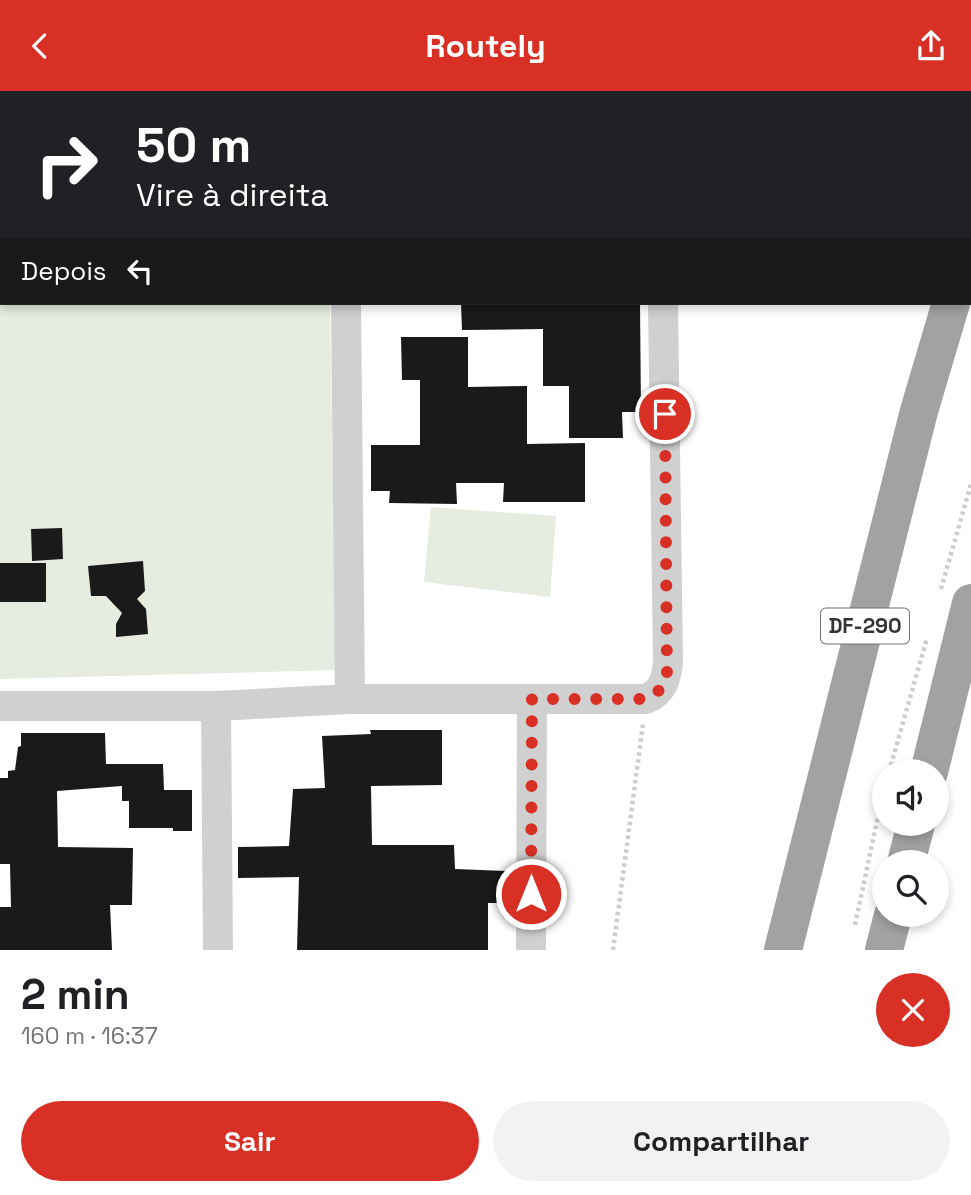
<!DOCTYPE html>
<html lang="pt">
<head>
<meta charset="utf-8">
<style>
	:root { --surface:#fff; --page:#f2f2f2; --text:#202124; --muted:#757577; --accent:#d93025 }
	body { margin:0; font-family:"Space Grotesk",sans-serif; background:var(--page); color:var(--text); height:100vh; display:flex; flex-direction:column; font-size:26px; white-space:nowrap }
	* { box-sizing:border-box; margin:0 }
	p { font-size:23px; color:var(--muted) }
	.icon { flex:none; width:38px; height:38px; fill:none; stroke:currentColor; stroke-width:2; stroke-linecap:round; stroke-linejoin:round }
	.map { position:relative; height:859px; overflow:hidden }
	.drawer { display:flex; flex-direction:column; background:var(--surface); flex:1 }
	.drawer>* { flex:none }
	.top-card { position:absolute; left:0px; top:0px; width:971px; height:214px; box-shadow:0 4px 10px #0003; background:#202124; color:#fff; overflow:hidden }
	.buttons { position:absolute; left:872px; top:668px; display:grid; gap:14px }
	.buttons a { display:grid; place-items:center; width:77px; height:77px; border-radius:50%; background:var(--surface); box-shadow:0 4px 10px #0003; font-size:35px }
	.pin { position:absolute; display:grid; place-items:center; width:60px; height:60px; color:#fff; margin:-30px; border:4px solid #fff; border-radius:50%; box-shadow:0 2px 7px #0007 }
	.me { position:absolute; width:77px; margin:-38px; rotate:0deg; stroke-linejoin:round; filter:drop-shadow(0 0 5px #0008) }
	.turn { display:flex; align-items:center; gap:24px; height:147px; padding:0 21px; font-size:32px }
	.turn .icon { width:91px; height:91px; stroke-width:2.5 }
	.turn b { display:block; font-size:49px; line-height:60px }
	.then { display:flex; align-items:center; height:66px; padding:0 21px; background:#0003; gap:14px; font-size:26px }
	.round { display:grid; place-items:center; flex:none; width:74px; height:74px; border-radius:37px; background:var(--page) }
	.overview { display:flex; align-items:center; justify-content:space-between; height:119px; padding:0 21px }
	h1 { font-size:42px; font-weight:800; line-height:52px }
	.button { display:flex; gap:14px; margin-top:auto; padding:14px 21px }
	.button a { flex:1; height:80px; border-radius:42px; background:var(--accent); color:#fff; font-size:28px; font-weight:800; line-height:80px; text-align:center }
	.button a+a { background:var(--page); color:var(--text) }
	header { display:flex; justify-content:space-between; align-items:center; height:91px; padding:0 21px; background:var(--accent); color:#fff; font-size:32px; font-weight:800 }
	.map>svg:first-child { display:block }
	.green { fill:#e6ecdf }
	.building { fill:#1a1a1a }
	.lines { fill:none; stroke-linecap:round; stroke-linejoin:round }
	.path { stroke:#cdcdcd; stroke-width:4.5; stroke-dasharray:3.5 3.5; stroke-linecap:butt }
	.minor { stroke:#d0d0d0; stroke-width:30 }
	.secondary { stroke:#bdbdbd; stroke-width:38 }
	.trunk { stroke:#a2a2a2; stroke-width:38 }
	.route { stroke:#d93025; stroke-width:12; stroke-dasharray:0 21.6 }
	.labels { text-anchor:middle; stroke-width:7; stroke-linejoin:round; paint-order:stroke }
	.shield { fill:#fff; stroke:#707070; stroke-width:2 }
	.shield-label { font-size:21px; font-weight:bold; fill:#333 }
</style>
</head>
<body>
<header><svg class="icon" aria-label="back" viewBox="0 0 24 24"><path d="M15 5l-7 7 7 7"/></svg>Routely<svg class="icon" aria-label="share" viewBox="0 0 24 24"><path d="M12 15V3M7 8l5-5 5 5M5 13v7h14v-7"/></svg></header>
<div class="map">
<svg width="971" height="859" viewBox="0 0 971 859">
	<rect width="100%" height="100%" fill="#fff"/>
	<g class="green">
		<path d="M0 0H327L2 2V212H330L336 579 0 588Z"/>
		<path d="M431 416 556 425 550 506 424 491Z"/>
	</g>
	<g class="building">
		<path d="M461 212H640L641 321H622L623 347H569V295H543V238L462 239Z"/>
		<path d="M401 246H468V296L527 295V353L585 352V411H503L504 392H456L457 413 389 412 390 400H371V354H420V289H402Z"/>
		<path d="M62 437 63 468 32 470 31 438Z"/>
		<path d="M143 470 145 500 137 508 146 518 148 543 116 546V533L122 522 106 505H91L88 475Z"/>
		<rect x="0" y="472" width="46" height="39"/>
		<path d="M370 639H442V694L371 695 372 754H454L455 778 506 780V812H488V859H297L299 786 238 787V756L289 755 293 698 325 697 322 645 371 643Z"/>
		<path d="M21 642H105L106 673H163L164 699H192V740H173V737H129V710H122V695L57 700 58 756 133 757 132 814H110L112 859H0V816H11L10 773H0V687H8V680L15 679 18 656 21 655Z"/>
	</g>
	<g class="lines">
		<g class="path">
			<path d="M941 498 971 393"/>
			<path d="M889 681 927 547"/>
			<path d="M855 834 884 697"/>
			<path d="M613 859 643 633"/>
		</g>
		<g class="minor">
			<path d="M343 0V2"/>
			<path d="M661 0V2"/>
			<path d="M346 212 350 608"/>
			<path d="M0 615H216L350 608H646C663 601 666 588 668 572L663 212"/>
			<path d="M216 615 218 859"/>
			<path d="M531 859 532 608"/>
		</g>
		<path class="secondary" d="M968 2 969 0"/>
		<g class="trunk">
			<path d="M970 149 971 144"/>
			<path d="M929 681 971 512"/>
			<path d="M906 772 916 733"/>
			<path d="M783 859 919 320 951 212"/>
			<path d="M884 859 893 824"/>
		</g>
	</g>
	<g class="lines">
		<path class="route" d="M531 803 532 608H646L661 598 667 587 665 323"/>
	</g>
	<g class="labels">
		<rect class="shield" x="821" y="517.5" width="88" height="35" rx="5"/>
		<g class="shield-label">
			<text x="865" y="542">DF-290</text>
		</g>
	</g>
</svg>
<div class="buttons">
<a><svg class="icon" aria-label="sound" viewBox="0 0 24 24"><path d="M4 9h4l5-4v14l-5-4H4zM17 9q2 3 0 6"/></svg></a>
<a><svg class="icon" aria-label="search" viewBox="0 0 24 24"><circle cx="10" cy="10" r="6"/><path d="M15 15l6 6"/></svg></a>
</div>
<div class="pin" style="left:665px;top:323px;background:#d93025"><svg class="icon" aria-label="arrive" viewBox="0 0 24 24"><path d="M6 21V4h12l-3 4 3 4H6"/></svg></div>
<svg class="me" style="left:531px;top:803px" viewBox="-20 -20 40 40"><circle r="17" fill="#d93025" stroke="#fff" stroke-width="3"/><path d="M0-11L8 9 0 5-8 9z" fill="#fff"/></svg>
<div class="top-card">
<div class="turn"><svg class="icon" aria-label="right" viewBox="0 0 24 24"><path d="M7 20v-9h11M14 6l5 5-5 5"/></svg><div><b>50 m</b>Vire à direita</div></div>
<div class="then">Depois<svg class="icon" aria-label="left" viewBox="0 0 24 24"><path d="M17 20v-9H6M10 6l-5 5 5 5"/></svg></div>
</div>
</div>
<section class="drawer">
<div class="overview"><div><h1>2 min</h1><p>160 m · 16:37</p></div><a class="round" style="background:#d93025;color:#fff"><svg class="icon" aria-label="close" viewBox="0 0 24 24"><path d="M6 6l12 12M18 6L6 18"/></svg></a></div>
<div class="button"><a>Sair</a><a>Compartilhar</a></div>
</section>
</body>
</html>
